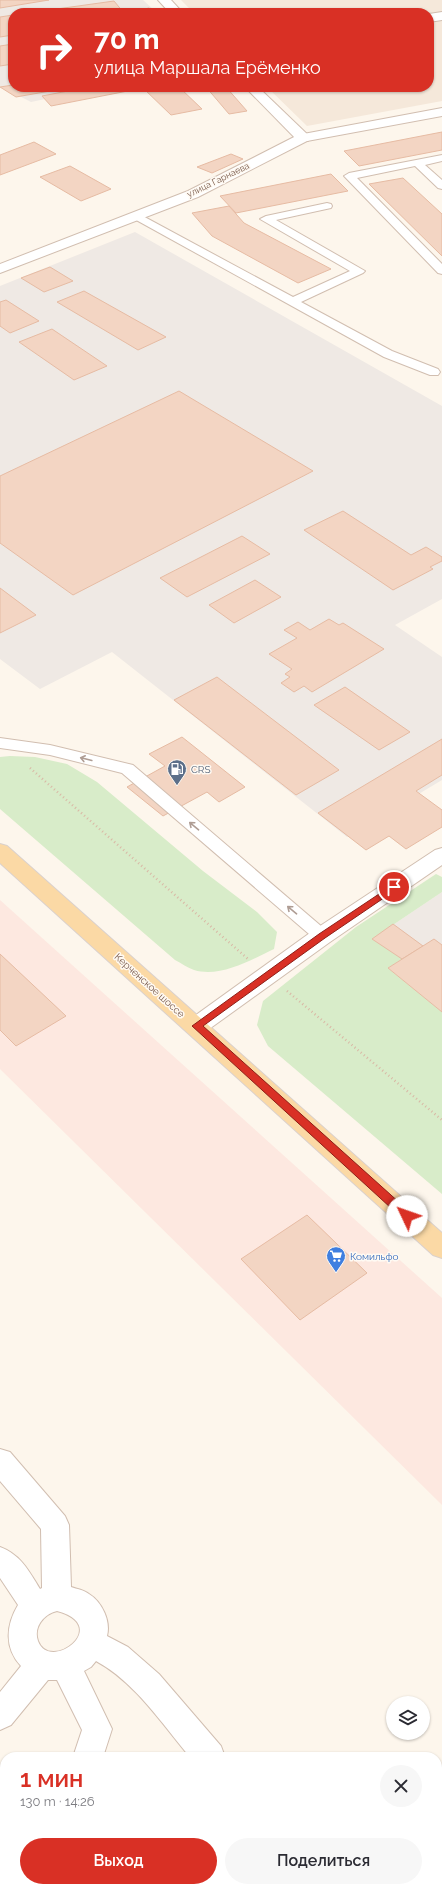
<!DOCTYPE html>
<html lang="ru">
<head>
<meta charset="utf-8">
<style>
	:root { --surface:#fff; --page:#f7f7f7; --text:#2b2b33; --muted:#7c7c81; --accent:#d93025 }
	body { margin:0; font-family:Raleway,sans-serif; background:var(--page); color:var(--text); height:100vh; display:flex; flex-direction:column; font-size:15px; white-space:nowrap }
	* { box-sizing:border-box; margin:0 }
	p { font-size:13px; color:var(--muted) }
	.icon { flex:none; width:22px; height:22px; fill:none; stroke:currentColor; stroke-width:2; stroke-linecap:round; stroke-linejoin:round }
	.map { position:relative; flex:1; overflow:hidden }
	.panel { position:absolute; left:0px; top:1752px; width:442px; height:140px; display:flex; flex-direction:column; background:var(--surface); border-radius:16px 16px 0 0; box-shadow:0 1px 3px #0004 }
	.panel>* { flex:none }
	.banner { position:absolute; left:8px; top:8px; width:426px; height:84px; border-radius:16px; box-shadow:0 1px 3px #0004; background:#d93025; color:#fff; overflow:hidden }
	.tools { position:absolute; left:386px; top:1696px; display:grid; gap:8px }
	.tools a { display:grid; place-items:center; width:44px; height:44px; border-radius:50%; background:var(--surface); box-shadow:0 1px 3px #0004; font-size:20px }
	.pin { position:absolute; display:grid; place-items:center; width:34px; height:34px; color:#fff; margin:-17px; border:2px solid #fff; border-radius:50%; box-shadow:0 1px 4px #0007 }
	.me { position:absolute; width:44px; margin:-22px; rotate:312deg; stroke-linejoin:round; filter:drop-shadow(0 0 3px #0008) }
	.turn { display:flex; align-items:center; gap:14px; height:84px; padding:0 20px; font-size:18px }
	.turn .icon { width:52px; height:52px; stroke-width:2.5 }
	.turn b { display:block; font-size:28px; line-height:34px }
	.round { display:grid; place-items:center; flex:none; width:42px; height:42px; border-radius:21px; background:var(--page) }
	.headline { display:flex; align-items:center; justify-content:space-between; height:68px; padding:0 20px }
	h1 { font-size:24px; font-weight:600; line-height:30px; color:var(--accent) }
	.action { display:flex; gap:8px; margin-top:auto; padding:8px 20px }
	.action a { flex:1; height:46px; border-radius:24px; background:var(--accent); color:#fff; font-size:16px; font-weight:600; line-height:46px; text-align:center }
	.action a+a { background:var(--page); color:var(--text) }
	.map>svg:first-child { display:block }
	.residential { fill:#f5e8da }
	.commercial { fill:#fde8e0 }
	.industrial { fill:#efe9e4 }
	.green { fill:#d8ecc9 }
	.building { fill:#f3d5c3; stroke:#e6bba3 }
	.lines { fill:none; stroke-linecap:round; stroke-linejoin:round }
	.service-casing { stroke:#d1beb0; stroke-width:2 }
	.minor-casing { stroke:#d1beb0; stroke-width:2 }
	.tertiary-casing { stroke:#d1beb0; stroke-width:2 }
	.primary-casing { stroke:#dad1cd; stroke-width:2 }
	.path { stroke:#d9b8a5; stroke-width:2.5; stroke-dasharray:1 3; stroke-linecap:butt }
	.service { fill:#fff; fill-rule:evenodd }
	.minor { fill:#fff; fill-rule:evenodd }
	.tertiary { fill:#fff; fill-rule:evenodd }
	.primary { fill:#fbd9a5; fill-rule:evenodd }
	.oneway { stroke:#af9d94 }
	.route { fill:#d93025; stroke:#8d1f18 }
	.labels { text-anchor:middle; stroke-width:3; stroke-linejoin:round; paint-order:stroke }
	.far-street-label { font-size:9px; fill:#7a5c4d; stroke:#fffaf3 }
	.service-label { font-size:10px; fill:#4e5e75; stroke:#fffaf3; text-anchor:start }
	.street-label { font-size:10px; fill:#7a5c4d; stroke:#fffaf3 }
	.shop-label { font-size:10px; fill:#366cbe; stroke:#fffaf3; text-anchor:start }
</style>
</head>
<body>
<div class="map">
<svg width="442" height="1892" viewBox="0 0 442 1892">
	<rect width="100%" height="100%" fill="#fdf6ec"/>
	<path class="residential" d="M181 0H442V101L307 126 267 87H429V13H194Z"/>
	<path class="commercial" d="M0 900 442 1298V1505L0 1069Z"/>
	<g class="industrial">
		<path d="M0 0H143L157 13H13V87H102L31 102 0 86Z"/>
		<path d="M135 232 442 406V599L395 625 442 657V780L347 837 112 652 40 689 0 659V286Z"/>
		<path d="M442 892V1012L388 968 401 960 372 939Z"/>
	</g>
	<g class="green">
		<path d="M10 756 35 757 67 764 97 782 203 871 257 912 277 932 274 949C251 960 220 978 194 970 188 968 181 963 175 960L0 809V757Z"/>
		<path d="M436 874 442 877V892L372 939 402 959 388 968 442 1012V1194L268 1046 257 1025 263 1001 356 927Z"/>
	</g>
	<g class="building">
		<path d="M0 0H49L0 8Z"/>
		<path d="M114 1 124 13H28Z"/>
		<path d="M149 8 155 13H143L140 10Z"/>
		<path d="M13 15V35L0 37V17Z"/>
		<path d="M13 44V64L0 66V46Z"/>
		<path d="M13 85V87H73L16 97 0 87Z"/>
		<path d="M89 87H179L202 109 171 115 143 88 51 106 42 96Z"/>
		<path d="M206 87H226L247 111 229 114Z"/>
		<path d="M442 132V150L359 166 344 151Z"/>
		<path d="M34 142 56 154 0 175V155Z"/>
		<path d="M231 154 243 159 212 173 197 167Z"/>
		<path d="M70 166 111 189 81 201 40 177Z"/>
		<path d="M331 174 348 191 236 213 220 196Z"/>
		<path d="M403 178 442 214V256L369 184Z"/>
		<path d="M229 206 244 223 331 269 298 283 212 236 192 213Z"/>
		<path d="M50 267 73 281 44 292 21 278Z"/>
		<path d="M84 291 166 337 138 350 57 302Z"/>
		<path d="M6 300 39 321 10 333 0 326V302Z"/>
		<path d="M52 329 107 366 74 380 19 342Z"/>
		<path d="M179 391 313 471 73 595 0 543V476Z"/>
		<path d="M343 511 411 555 426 547 442 557V561L430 567 433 569 393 590 304 530Z"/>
		<path d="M242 536 270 554 187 597 160 578Z"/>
		<path d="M255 580 281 597 234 623 209 605Z"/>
		<path d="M0 588 36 615 0 633Z"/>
		<path d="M329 619 339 625 343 623 384 649 312 692 304 686 294 692 281 683 290 677 285 674 292 669 269 654 297 638 284 630 298 622 310 630Z"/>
		<path d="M217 677 339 770 296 795 174 700Z"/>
		<path d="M345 687 410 732 379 750 314 705Z"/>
		<path d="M182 737 245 787 219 802 207 792 163 816 127 787 165 766 149 754Z"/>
		<path d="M442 739V775L416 791 442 810V827L406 849 389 836 366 850 318 813Z"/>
		<path d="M393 924 423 946 402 959 372 939Z"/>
		<path d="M434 939 442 945V1012L388 968Z"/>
		<path d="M0 954 66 1016 16 1046 0 1030Z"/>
		<path d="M307 1215 367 1273 300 1320 241 1259Z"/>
	</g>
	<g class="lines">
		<defs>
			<g id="service">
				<path d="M442 155V161L425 165 442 180V189L438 188 415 166 357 178 442 264V274L438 273 344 176 349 173Z"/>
				<path d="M327 203 331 204 332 206 331 208 276 220 365 271 363 273 301 302 392 351 438 369 440 372 438 375H430L384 357 129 216 135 213 139 214 293 297 350 271 260 219 266 216Z"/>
				<path d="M0 738 50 745 133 765 328 932 330 936 328 940 322 942 316 940 122 773 50 755 0 748Z"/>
			</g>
			<g id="minor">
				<path d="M158 0H171L183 13H170Z"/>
				<path d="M442 12V20L429 22V14Z"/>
				<path d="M245 87H258L308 135 310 138 308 141H298Z"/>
				<path d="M442 848V865L330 942 205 1032 197 1035 189 1032 186 1026 189 1020 314 930 435 850Z"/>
				<path d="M0 1449 10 1452 65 1516 69 1525 71 1587C77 1589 84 1590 89 1594 102 1602 111 1621 107 1636L128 1647 159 1674 221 1746 225 1757H190C162 1724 135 1682 96 1661L91 1667 84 1671 112 1729 103 1757H73L82 1730 57 1680H48L11 1725 0 1730V1692L21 1666C4 1648 6 1625 18 1605L0 1578V1547C21 1555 29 1571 40 1589L42 1588 41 1529 0 1481ZM57 1611C113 1626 50 1673 38 1641 33 1627 44 1614 57 1611Z"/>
				<path d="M442 1780V1815L437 1817V1782Z"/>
				<path d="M32 1887H64L63 1892H31Z"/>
				<path d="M157 1887H191L189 1892H155Z"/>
				<path d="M352 1887H386L384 1892H350Z"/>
			</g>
			<path id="tertiary" d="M442 108V116L307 141 198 197 0 273V264L188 191 298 135Z"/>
			<path id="primary" d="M0 844 7 846 442 1233V1258L433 1255 0 863Z"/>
		</defs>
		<use href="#service" class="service-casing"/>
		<use href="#minor" class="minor-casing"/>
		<use href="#tertiary" class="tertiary-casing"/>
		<use href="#primary" class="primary-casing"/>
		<g class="path">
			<path d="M30 768 248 959"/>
			<path d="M287 991 442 1120"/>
		</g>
		<use href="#service" class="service"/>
		<use href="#minor" class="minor"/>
		<use href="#tertiary" class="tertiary"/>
		<use href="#primary" class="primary"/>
	</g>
	<defs><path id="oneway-shaft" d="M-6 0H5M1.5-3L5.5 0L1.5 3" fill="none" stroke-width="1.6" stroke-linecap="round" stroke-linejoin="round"/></defs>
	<g class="oneway">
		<use href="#oneway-shaft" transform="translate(86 759) rotate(-166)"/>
		<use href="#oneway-shaft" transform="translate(194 826) rotate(-140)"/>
		<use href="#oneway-shaft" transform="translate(292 910) rotate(-140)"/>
	</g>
	<path class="route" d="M394 884 397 885V889L325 938 203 1026 411 1213 412 1216 411 1219H403L192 1026 319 934Z"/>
	<defs>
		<symbol id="fuel-pin" viewBox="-11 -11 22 30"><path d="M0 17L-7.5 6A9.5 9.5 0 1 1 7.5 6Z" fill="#5c6f8a" stroke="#fffaf3"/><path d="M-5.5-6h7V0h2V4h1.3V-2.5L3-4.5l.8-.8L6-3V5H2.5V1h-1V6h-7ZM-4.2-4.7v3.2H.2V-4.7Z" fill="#fff"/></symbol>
		<symbol id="supermarket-pin" viewBox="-11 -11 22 30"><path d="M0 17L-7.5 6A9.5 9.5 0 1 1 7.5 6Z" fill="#3f7fe0" stroke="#fffaf3"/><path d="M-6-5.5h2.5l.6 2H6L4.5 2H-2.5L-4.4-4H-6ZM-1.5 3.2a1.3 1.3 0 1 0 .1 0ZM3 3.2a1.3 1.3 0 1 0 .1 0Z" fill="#fff"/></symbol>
	</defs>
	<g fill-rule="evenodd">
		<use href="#fuel-pin" x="166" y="758" width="22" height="30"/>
		<use href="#supermarket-pin" x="325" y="1245" width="22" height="30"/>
	</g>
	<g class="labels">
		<g class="far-street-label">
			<text transform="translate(218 180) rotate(-26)" y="3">улица Гарнаева</text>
		</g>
		<g class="service-label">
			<text x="191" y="773">CRS</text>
		</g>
		<g class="street-label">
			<text transform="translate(150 985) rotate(42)" y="4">Керченское шоссе</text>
		</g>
		<g class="shop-label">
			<text x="350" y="1260">Комильфо</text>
		</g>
	</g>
</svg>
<div class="tools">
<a><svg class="icon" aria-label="layers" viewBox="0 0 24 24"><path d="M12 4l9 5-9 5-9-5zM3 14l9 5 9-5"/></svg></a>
</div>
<div class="pin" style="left:394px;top:887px;background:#d93025"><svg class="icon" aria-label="arrive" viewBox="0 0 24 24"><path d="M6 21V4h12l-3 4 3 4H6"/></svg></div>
<svg class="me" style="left:407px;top:1216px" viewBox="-20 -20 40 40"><circle r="19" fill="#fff"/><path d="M0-13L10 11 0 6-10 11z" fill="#d93025"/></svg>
<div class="banner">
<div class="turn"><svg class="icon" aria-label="right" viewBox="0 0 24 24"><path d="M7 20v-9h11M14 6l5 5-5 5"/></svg><div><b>70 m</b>улица Маршала Ерёменко</div></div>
</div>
<section class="panel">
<div class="headline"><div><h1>1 мин</h1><p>130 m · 14:26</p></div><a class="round"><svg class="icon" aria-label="close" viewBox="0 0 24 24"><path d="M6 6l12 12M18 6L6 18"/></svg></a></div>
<div class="action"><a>Выход</a><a>Поделиться</a></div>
</section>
</div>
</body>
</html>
